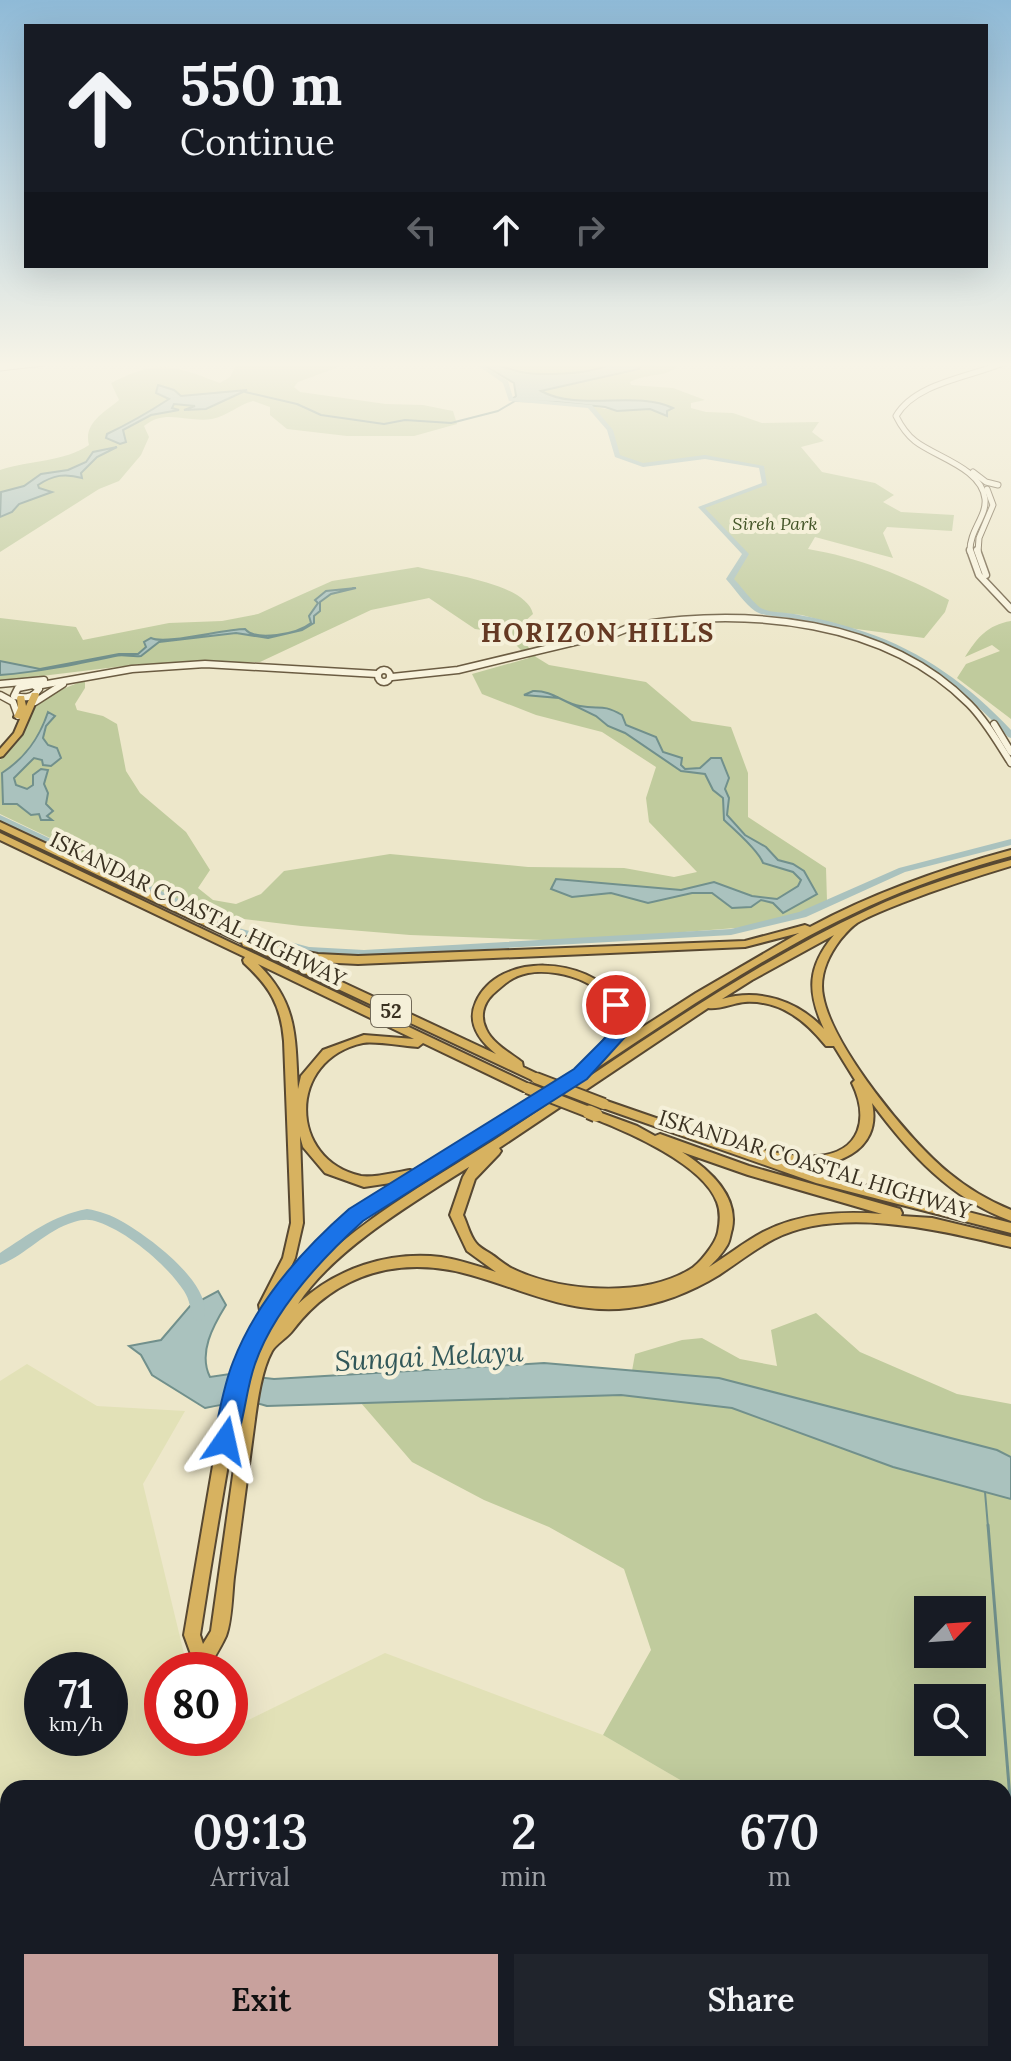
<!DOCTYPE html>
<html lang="en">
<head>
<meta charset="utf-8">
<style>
	:root { --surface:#171b24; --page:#20242c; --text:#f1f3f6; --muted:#9ea1a6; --accent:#c8a19d }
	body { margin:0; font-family:Lora,serif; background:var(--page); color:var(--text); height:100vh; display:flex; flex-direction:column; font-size:30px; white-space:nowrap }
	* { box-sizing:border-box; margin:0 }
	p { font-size:26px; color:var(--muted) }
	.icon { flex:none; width:44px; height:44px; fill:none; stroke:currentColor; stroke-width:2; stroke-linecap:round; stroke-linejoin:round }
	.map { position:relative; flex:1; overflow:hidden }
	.panel { position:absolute; left:0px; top:1780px; width:1012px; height:282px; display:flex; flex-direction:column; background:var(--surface); border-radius:24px 24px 0 0; box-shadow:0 8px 32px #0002 }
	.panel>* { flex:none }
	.banner { position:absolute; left:24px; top:24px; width:964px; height:244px; border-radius:0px; box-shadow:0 8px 32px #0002; background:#171b24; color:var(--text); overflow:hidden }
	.needle { width:52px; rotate:65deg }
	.fabs { position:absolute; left:914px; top:1596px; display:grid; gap:16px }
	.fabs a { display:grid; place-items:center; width:72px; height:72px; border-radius:0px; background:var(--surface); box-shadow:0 8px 32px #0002; font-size:40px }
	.speed { position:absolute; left:24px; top:1652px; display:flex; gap:16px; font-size:40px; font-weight:700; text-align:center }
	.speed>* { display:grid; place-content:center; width:104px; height:104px; border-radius:50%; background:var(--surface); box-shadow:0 8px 32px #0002; line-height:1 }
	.speed small { font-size:20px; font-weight:400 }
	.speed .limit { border:12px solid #d22; background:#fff; color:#111 }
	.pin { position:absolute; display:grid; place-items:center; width:68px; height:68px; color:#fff; margin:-34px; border:4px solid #fff; border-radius:50%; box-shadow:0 2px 8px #0007 }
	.me { position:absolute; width:88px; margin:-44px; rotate:11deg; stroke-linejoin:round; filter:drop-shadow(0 0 6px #0008) }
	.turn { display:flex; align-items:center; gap:28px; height:168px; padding:0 24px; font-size:36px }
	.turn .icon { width:104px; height:104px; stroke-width:2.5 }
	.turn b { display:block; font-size:56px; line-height:68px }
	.lanes { display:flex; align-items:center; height:76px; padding:0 24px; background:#0003; justify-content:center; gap:40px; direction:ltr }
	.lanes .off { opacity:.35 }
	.eta { display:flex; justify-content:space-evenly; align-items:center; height:136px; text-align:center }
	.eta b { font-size:48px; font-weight:600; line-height:56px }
	.cta { display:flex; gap:16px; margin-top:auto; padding:16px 24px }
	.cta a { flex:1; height:92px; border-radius:0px; background:var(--accent); color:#111; font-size:32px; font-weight:600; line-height:92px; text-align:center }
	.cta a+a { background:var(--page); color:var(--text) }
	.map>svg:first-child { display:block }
	.farmland { fill:#e2e1b7; fill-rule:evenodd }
	.green { fill:#c0cb9d; fill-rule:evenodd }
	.water { fill:#aac2be; stroke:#71908c; stroke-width:2 }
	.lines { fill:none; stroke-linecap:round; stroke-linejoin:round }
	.stream-far1 { stroke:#71908c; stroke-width:2 }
	.stream { stroke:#71908c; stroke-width:3 }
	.river { fill:#aac2be; fill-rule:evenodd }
	.secondary-far1-casing { stroke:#6b5c42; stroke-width:7 }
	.secondary-casing { stroke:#6b5c42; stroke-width:9 }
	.highway-casing { stroke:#574832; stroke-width:4 }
	.secondary-far1 { stroke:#f8f3dd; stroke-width:5 }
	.secondary { stroke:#f8f3dd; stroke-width:6 }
	.highway { fill:#d7b260; fill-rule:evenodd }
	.highway-bridge-far1-casing { stroke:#574832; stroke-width:14; stroke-linecap:butt }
	.highway-bridge-casing { stroke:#574832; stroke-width:17; stroke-linecap:butt }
	.highway-bridge-far1 { stroke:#d7b260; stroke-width:10 }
	.highway-bridge { stroke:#d7b260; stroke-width:13 }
	.route { fill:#1a73e8; stroke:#114b97; stroke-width:2 }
	.labels { text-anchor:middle; stroke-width:8; stroke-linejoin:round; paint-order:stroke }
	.far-park-label { font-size:18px; font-style:italic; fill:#455629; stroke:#f5f0d9 }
	.shield { fill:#f5f0d9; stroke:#726a58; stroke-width:2 }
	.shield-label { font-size:20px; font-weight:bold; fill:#3a3121 }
	.street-label { font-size:22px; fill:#3a3121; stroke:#f5f0d9 }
	.far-district-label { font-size:26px; font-weight:bold; letter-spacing:2px; fill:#653923; stroke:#f5f0d9 }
	.near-water-label { font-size:28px; font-style:italic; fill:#315759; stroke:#f5f0d9 }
</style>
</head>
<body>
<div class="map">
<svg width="1011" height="2061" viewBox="0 0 1011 2061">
	<rect width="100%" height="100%" fill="#ede7ca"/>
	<path class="farmland" d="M27 1364 97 1406 185 1411 143 1484 188 1670H162V1738H205L206 1741 230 1738V1729L385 1653 603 1735 694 1788H8V2054H849L848 2061H0V1381ZM42 1670H110V1738H42Z"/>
	<g class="green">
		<path d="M237 363H349L298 382 294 387 300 392 386 404 423 405 453 411 457 424 414 436H347L287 429 270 415V407L253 401C238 405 227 416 212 419 188 423 165 408 144 426L149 437 141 455 119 481 99 489 0 552V470C30 460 64 462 89 445 83 423 105 412 119 400L111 383C157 359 173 365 220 383L230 377Z"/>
		<path d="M498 363H617C582 377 534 378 498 363Z"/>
		<path d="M650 363H681C668 379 648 372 630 382L631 385 673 388 705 400 691 403V408L706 412 733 413 762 423 819 422 812 432 824 441 801 447 822 472 875 483 894 495 883 502 901 512 954 515 952 531 887 527 883 533 893 558 815 537 808 549C856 557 906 576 949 600L945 612 924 638 849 628 802 615 759 611 730 579 746 553 701 507 764 484 762 467 705 457 643 465 617 456 610 430 590 406 617 411 650 409 667 416V411C653 408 637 402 623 402 598 401 563 403 540 391L639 369 640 366 654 365Z"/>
		<path d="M418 567C446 574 526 583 533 614L515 630 536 657 549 665 646 682 692 721 731 727 748 773V817L826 868 827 901 784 920 748 927 571 941 410 935 301 926 211 915 0 814V760L21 738 35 707 53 693 85 680V688L75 704 77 710 103 716 117 724 126 771 140 793 186 832 210 870 198 888 213 900 236 904 261 894 284 871 390 854 528 867 624 868 674 877 697 872 649 822 646 798 656 767 602 732 536 715 482 694 472 674 529 658 504 633 475 629 429 598 371 610 260 662 141 664 0 681V618L76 627 83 640 169 623 222 621 258 614 332 581Z"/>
		<path d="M1011 621V719L957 678 966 664 1000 651 992 645 965 657C977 638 987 625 1011 621Z"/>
		<path d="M816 1313 860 1352 957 1394 1011 1404V1457L997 1450 632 1371 635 1354 682 1340 702 1338 740 1359 777 1366 771 1330Z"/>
		<path d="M621 1395 732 1408 893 1467 1011 1499V2061H848L849 2054H1004V1788H694L603 1735 651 1650 624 1569 549 1527 484 1500 412 1462 361 1403ZM928 1610H972V1654H928ZM928 1698H972V1742H928Z"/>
	</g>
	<g class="water">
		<path d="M480 363C495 363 503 367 517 371 535 376 562 374 581 372 604 370 633 353 655 366L641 365 639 369 541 391C579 412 635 390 673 408L667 411V416L650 409 617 411 605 407 556 402 516 401 511 400 516 396 514 383Z"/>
		<path d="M158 385 174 390 181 396 247 390 206 409 184 410 195 406 174 404 172 408 179 410 151 415 123 430 126 442 120 444 106 438 107 434C128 424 149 412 169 399L156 393Z"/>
		<path d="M117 447 97 457 81 473 82 478C65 473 53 475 38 485L39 488 52 492 19 504 12 512 0 517 1 492 24 486 41 474 68 470 86 462 93 452Z"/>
		<path d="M356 588 331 594 320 602V611L314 616V623L302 630 268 638 236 633 159 642 141 656C132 657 123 654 115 656 77 664 39 672 0 675V661L40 669 119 654H138L146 647 144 642 151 638C166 645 223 629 245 629 256 642 297 634 311 623L309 616 318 603 315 600 326 591Z"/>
		<path d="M533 691C552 690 565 704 580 706 600 710 601 703 622 715L626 725 656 737 663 752 682 758 681 765 685 769 700 768 711 758H721L729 778 725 789 729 798 727 815 745 835 766 847 778 860 793 864 804 871 817 894 783 913 773 903 761 900 751 907 732 908 712 893H692L648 903 611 893 572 897 551 889 556 879 681 890 714 882 752 896 777 899 798 886 801 880 793 872 763 863C759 851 734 829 724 820L723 798 713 790 705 774 681 771 625 733 608 726 596 716 559 698 524 695Z"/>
		<path d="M48 712 55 716 46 726 43 738 48 745 57 748 61 758 51 766 43 765 42 760 34 758 14 778 16 785 27 789 33 785V775L41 769 48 770 44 784 48 793 46 804 53 811 47 816 52 820H41L39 814 31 815 17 804H3L2 773C25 758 39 739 48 712Z"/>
		<path d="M218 1291 226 1305C213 1326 198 1353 210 1377L230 1374 274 1379 544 1363 719 1378 997 1450 1011 1457V1499L893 1467 732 1408 621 1395 267 1406C249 1399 224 1404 205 1408L152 1375 141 1355 129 1346 161 1340 190 1306Z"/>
	</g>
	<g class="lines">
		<g class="stream-far1">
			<path d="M245 392 297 404 321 415 384 424 405 420 451 423 498 411 515 401"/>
			<path d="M985 1492 988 1527"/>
		</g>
		<g class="stream">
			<path d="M988 1525 1011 1811"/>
			<path d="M1004 2061 1011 1854"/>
		</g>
		<g class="river">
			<path d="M474 363H479L508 381 513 398 592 405 613 430 620 455 643 463 705 455 764 466 767 485 705 508 749 554 734 579C741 586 755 606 763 609 772 613 784 612 794 614 818 618 842 624 865 632 922 651 970 686 1011 730V738L1008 737C966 691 922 658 863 636 842 628 819 623 797 619 787 617 763 617 755 611 745 604 735 589 726 579L742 554 698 507 762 483 759 468 705 459 643 467 615 457 607 430 588 408 509 401 503 383Z"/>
			<path d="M0 815 242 929 309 947 364 950 731 929 799 912 899 868 1011 839V845L905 872 806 917 731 935 364 956 309 953 235 933 0 822Z"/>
			<path d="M87 1209C100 1211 111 1215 123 1222 149 1237 214 1284 204 1319L199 1321 194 1319C190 1309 190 1300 184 1291 167 1265 128 1232 98 1222 90 1219 83 1219 74 1222 46 1230 26 1255 0 1265V1253C28 1235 53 1215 87 1209Z"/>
		</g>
		<defs>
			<g id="secondary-far1">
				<path d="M0 368 43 363"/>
				<path d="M973 472 986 482 998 485"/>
				<path d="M970 552C969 531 987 516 985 499 982 468 935 457 915 441 906 434 901 426 896 416 915 383 970 377 1003 363"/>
				<path d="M978 552 979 538 993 505 987 489"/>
			</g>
			<g id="secondary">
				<path d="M970 550 979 575 1011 609"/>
				<path d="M977 550 986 575"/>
				<path d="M609 633 597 628 588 634C602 645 621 628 638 625 749 608 885 619 969 704 986 721 998 743 1011 763"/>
				<circle cx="384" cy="676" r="6"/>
				<path d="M392 677 458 670 591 638"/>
				<path d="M0 684 44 680"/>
				<path d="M33 685 39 689C32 699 25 698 14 696L18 688Z"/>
				<path d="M36 686 132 669 205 664 377 674"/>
				<path d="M0 695 13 702 18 716"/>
				<path d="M35 702 63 684"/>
				<path d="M994 724 1011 752"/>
			</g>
			<g id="highway">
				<path d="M32 693H38L39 695 22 734 3 756 0 757V749L14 733 20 719 14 717 18 708 17 698 18 696H24L26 706Z"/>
				<path d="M0 822 258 943 318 954 358 956 745 941 805 925 810 927C873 893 941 869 1011 850V856C968 868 926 881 885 899 758 954 647 1037 531 1111 453 1161 348 1210 294 1288 357 1218 431 1182 508 1131 626 1053 740 970 868 910 914 888 963 873 1011 860V866C974 877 938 889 902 903 887 909 871 915 857 923 851 927 845 934 840 940 828 956 819 976 823 996 832 1046 909 1141 949 1173 967 1188 989 1201 1011 1210V1221C951 1199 909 1153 872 1103 883 1153 831 1170 792 1165L817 1173 1011 1223V1233L816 1183 600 1107 598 1104 600 1101 604 1100 757 1153 762 1150C780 1153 799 1158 818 1156 861 1152 869 1118 852 1083L855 1080 834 1046H826C805 1020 780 1000 745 1002 733 1003 719 1010 708 1008L499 1148 501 1151 499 1154 475 1179 463 1215C467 1223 470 1236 476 1243 479 1247 486 1251 491 1254 497 1258 504 1264 511 1268 559 1292 642 1298 689 1270 699 1265 716 1243 718 1232 720 1222 721 1212 717 1202 703 1164 628 1132 592 1118L590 1115 592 1112 596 1111 637 1126 655 1136 660 1134 749 1166 900 1209 902 1213 901 1216 932 1218 1011 1237V1247C942 1231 841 1205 774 1239 755 1249 737 1263 719 1275 691 1292 661 1304 629 1308 570 1315 525 1290 471 1275 402 1255 337 1272 293 1330 287 1338 276 1344 272 1351 261 1371 257 1404 254 1427 247 1477 241 1527 234 1577 232 1594 232 1620 226 1636 221 1647 214 1658 208 1668L202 1670 196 1668 184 1635 216 1448 227 1401 242 1355 261 1316 259 1305 283 1258 291 1223 284 1041C281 1005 270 987 244 963L243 960 245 957 0 840V833L531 1085 533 1088 531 1091H523L423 1043 418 1047C404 1046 376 1041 363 1043 287 1059 288 1160 361 1176 374 1178 397 1172 410 1170L413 1171 523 1105 594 1059 592 1056 594 1053C599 1046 609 1037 611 1028 622 985 560 967 528 973 512 976 503 985 492 995 483 1004 480 1017 486 1029 492 1043 510 1053 522 1062L523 1067 540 1075 542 1078 540 1081 536 1082 253 949 243 946 242 943 0 829ZM799 933 696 993 610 1048C613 1044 618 1038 621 1033 623 1029 622 1026 623 1021 623 1017 624 1013 623 1009 623 1007 618 1001 617 999 588 957 499 951 476 1002 466 1024 480 1041 496 1054L284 955 318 962 358 964 745 947ZM834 935C807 967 807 992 824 1029 798 1001 760 988 722 999L752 980ZM258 964 414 1039 364 1035 323 1050 301 1076 298 1089C295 1036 298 1004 258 964ZM300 1136 303 1147 325 1173 364 1187 397 1182C355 1209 313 1241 284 1282L295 1258 303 1223ZM682 1152 748 1175 882 1214C841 1211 800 1213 763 1232 744 1242 727 1256 709 1267 715 1261 722 1254 726 1247 730 1242 730 1235 732 1229 739 1195 707 1168 682 1152ZM469 1167 463 1177 450 1215 467 1251 496 1272C478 1266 460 1260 441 1257 389 1251 336 1268 298 1304 334 1249 414 1202 469 1167ZM261 1344 249 1380 241 1419 211 1631 203 1644 200 1635C207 1590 214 1545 222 1500 231 1447 239 1394 261 1344Z"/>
			</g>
		</defs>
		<use href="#secondary-far1" class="secondary-far1-casing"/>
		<use href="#secondary" class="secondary-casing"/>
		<use href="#highway" class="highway-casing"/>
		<use href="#secondary-far1" class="secondary-far1"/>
		<use href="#secondary" class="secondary"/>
		<use href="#highway" class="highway"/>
		<defs>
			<g id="highway-bridge-far1">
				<path d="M536 1078 604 1104"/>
				<path d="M527 1088 594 1114"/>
			</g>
			<path id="highway-bridge" d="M589 1112 596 1115"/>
		</defs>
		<use href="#highway-bridge-far1" class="highway-bridge-far1-casing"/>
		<use href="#highway-bridge" class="highway-bridge-casing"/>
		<use href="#highway-bridge-far1" class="highway-bridge-far1"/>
		<use href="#highway-bridge" class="highway-bridge"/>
	</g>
	<linearGradient id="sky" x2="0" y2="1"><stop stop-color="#8fbad7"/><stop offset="0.56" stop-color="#f7f4e7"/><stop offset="1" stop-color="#f7f4e7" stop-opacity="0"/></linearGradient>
	<rect width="1011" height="651" fill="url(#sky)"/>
	<path class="route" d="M616 998 623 1000 629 1019 625 1037 587 1079 363 1221C321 1259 274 1309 255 1364 245 1392 245 1422 233 1449L225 1452 216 1449 213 1441C219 1415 223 1387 233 1362 256 1302 301 1251 349 1209L574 1069 608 1035 611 1019 607 1005Z"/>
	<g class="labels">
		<g class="far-park-label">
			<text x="775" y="530">Sireh Park</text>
		</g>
		<rect class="shield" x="371" y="995" width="40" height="32" rx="6"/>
		<g class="shield-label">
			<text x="391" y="1018">52</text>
		</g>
		<g class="street-label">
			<text transform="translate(198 909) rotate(26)" y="8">ISKANDAR COASTAL HIGHWAY</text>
			<text transform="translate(815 1164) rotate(17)" y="8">ISKANDAR COASTAL HIGHWAY</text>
		</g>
		<g class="far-district-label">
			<text x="598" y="642">HORIZON HILLS</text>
		</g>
		<g class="near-water-label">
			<text transform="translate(429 1356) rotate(-3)" y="10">Sungai Melayu</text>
		</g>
	</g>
</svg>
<div class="fabs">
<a><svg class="needle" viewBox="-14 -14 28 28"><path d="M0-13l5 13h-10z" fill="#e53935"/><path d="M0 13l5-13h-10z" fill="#9ea1a6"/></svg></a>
<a><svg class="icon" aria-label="search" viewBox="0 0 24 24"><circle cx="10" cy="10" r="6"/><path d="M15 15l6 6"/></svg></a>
</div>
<div class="speed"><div>71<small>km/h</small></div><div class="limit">80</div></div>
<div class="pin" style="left:616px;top:1005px;background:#d93025"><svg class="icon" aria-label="arrive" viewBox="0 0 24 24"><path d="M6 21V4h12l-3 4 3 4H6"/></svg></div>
<svg class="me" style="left:225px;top:1441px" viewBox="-20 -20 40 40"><path d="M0-17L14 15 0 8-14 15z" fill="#1a73e8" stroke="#fff" stroke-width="4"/></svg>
<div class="banner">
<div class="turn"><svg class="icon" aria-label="ahead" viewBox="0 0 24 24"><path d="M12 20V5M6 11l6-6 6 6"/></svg><div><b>550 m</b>Continue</div></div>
<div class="lanes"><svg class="icon off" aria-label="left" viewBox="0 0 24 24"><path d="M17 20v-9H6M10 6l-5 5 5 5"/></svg><svg class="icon" aria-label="ahead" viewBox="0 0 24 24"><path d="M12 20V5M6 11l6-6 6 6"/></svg><svg class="icon off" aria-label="right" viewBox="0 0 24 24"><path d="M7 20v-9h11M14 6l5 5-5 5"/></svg></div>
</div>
<section class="panel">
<div class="eta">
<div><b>09:13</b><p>Arrival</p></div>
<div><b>2</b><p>min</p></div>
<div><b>670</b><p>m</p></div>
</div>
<div class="cta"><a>Exit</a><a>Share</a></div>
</section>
</div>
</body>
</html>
